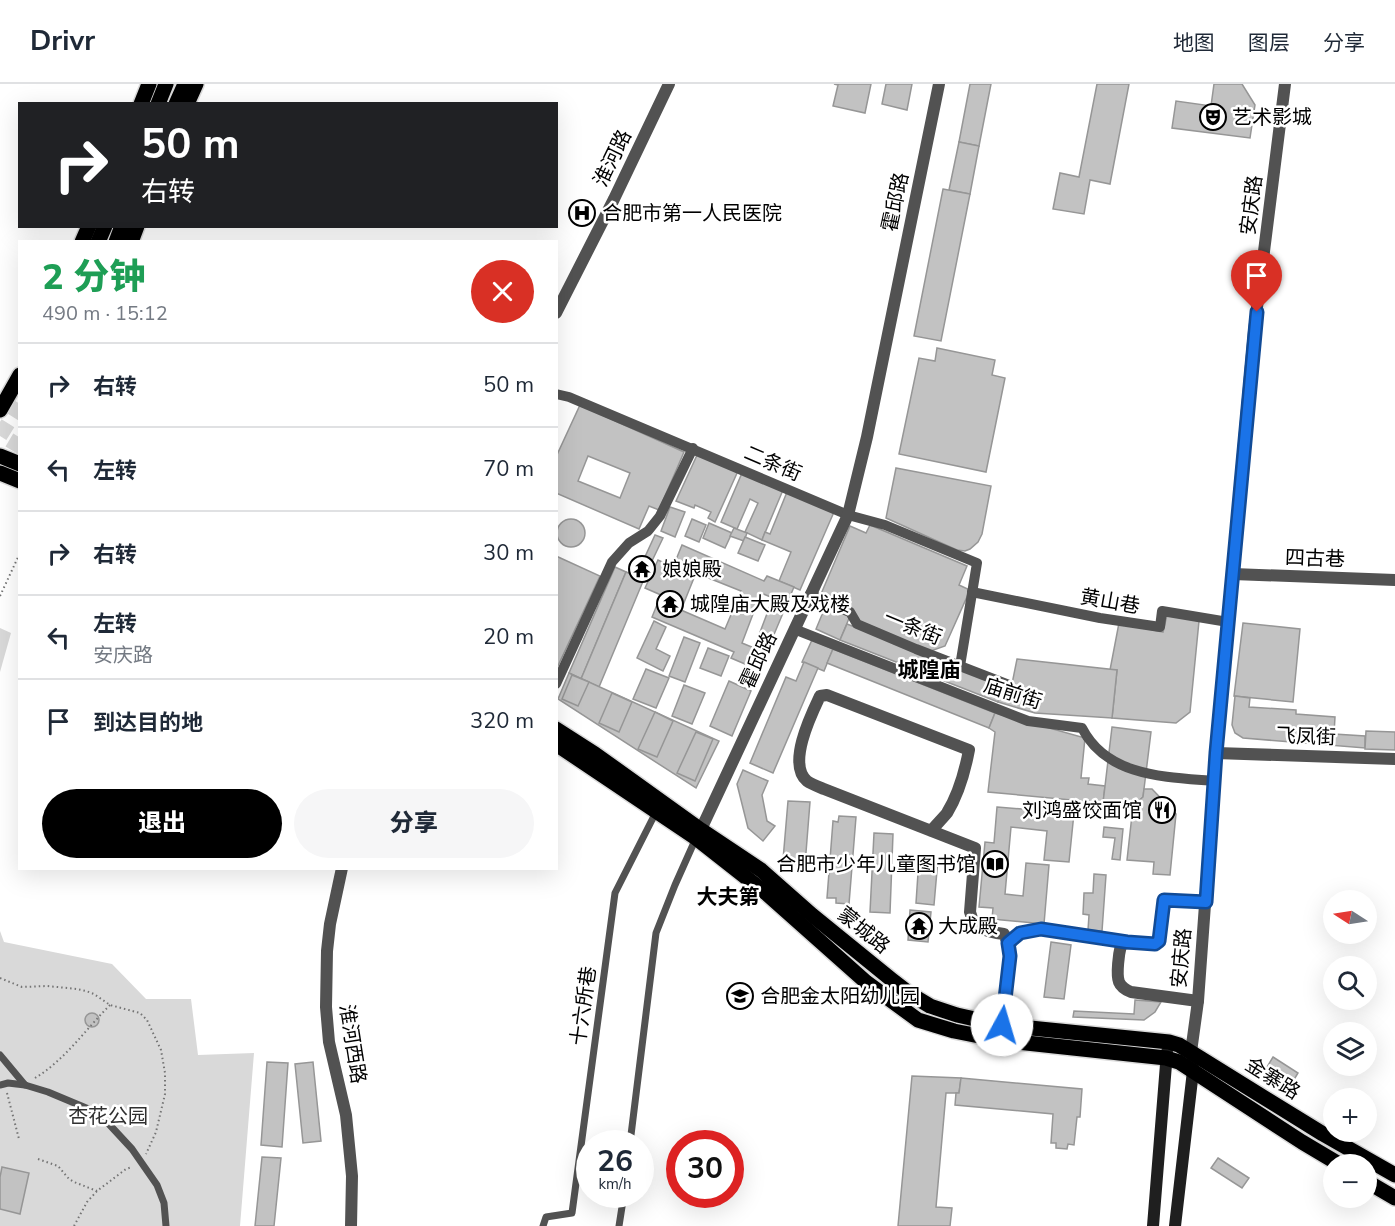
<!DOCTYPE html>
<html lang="zh">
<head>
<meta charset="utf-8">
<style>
	:root { --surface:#fff; --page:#f6f6f7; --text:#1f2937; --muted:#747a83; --line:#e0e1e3; --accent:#000 }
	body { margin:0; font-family:"Nunito Sans","Noto Sans SC",sans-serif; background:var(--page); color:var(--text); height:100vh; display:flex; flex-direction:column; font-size:22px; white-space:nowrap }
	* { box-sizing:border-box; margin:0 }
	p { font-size:20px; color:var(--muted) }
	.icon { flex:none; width:33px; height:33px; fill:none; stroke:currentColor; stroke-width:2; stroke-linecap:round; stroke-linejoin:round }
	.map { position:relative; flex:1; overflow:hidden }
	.sheet { position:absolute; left:18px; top:156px; width:540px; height:630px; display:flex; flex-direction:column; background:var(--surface); border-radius:0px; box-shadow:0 6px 24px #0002 }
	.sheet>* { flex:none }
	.guide { position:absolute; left:18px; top:18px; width:540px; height:126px; border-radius:0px; box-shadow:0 6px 24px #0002; background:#202124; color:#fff; overflow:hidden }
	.needle { width:39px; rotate:282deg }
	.controls { position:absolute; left:1323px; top:806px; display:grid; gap:12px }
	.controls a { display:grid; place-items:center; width:54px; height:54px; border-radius:50%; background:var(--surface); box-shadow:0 6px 24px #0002; font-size:30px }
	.speed { position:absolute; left:576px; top:1046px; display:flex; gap:12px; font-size:30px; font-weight:700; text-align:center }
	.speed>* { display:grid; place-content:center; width:78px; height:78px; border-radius:50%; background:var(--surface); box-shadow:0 6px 24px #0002; line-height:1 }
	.speed small { font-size:15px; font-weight:400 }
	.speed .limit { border:9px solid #d22; background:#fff; color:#111 }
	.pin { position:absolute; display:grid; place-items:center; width:51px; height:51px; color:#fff; margin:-62px -26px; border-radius:50% 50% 50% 0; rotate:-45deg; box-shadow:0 0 6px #0007 }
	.pin .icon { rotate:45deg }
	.me { position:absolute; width:66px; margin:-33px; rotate:6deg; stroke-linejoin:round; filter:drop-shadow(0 0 4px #0008) }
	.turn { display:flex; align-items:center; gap:21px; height:126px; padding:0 24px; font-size:27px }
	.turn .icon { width:78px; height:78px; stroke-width:2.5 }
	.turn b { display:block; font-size:42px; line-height:51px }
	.round { display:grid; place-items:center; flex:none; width:63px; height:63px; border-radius:32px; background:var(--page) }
	.head { display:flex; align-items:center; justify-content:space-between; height:102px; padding:0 24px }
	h1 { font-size:36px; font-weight:800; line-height:45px; color:#1e9e55 }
	.action { display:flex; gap:12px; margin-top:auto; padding:12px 24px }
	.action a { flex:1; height:69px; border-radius:36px; background:var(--accent); color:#fff; font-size:24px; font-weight:800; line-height:69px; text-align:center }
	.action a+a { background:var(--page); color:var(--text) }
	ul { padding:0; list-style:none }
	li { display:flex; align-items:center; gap:18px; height:84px; padding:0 24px; border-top:2px solid var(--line) }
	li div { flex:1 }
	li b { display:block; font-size:22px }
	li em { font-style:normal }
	header { display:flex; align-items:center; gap:36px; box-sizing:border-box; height:84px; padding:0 30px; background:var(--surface); border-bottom:2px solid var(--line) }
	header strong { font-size:28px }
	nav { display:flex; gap:33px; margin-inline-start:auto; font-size:21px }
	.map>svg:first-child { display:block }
	.green { fill:#d9d9d9 }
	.building { fill:#c2c2c2; stroke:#969696; stroke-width:1.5; fill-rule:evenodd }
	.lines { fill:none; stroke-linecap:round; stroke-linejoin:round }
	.primary-tunnel { stroke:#d9d9d9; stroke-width:15; stroke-dasharray:15 8; stroke-linecap:butt }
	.primary-casing { stroke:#dbdbdb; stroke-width:18 }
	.path { stroke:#747474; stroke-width:2; stroke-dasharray:1.5 3; stroke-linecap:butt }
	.service { stroke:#525252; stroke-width:7 }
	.pedestrian { stroke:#525252; stroke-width:10 }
	.minor { stroke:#525252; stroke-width:12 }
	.tertiary { stroke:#525252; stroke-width:12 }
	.secondary { stroke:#1f1f1f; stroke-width:12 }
	.primary { stroke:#000; stroke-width:15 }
	.route-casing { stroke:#114b97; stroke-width:15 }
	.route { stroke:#1a73e8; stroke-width:10 }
	.labels { text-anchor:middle; stroke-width:5; stroke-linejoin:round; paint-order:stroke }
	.poi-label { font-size:20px; fill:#000; stroke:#fff; text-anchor:start }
	.street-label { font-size:20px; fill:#000; stroke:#fff }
	.park-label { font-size:20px; fill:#303030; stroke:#fff }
	.neighbourhood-label { font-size:21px; font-weight:bold; fill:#000; stroke:#fff }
</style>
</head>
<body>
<header>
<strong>Drivr</strong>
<nav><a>地图</a><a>图层</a><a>分享</a></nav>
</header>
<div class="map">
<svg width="1395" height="1142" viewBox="0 0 1395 1142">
	<rect width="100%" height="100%" fill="#fff"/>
	<g class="green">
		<path d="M0 544 11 549 0 588Z"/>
		<path d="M0 847 4 858 112 880 146 915H191L198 971 254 969 240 1142H0Z"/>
	</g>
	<g class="building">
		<path d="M834 0H871L865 29 833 22 838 1Z"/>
		<path d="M886 0H912L907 26 882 20Z"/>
		<path d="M970 0H991L979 62 959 58Z"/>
		<path d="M1097 0H1129L1110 100 1090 96 1084 130 1053 125 1060 89 1079 93Z"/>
		<path d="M1214 0H1242L1255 21 1250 54 1172 44 1176 17 1211 22Z"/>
		<path d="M959 58 979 62 970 110 949 106Z"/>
		<path d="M943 105 970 110 941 257 914 252Z"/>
		<path d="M937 264 995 276 992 291 1005 294 986 388 899 370 919 274 935 277Z"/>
		<path d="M580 321 684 368 659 426 649 422 639 445 556 409V373ZM588 372 630 389 620 414 578 397Z"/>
		<path d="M698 369 738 387 715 438 708 434 711 428 695 421 694 424 676 417Z"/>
		<path d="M896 384 991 402 982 450 978 458 970 465 965 467 957 466 886 434Z"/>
		<path d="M742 389 783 406 762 456 745 448 758 419 750 415 737 445 721 438Z"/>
		<path d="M787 408 834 428 800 506 779 497 791 468 762 456 765 448 770 450Z"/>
		<path d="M670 423 685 428 675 453 661 447Z"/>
		<path d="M692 435 706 441 699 458 685 452Z"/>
		<circle cx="571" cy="449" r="14"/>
		<path d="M709 439 732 449 725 464 703 454Z"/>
		<path d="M870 441 967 482 959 501 970 506 945 562 928 568 857 536 849 521 821 510 850 442 866 449Z"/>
		<path d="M734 444 747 449 744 457 730 452Z"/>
		<path d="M655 451 663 454 651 479 644 475Z"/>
		<path d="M745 453 765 461 758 477 738 469Z"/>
		<path d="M682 461 764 497 767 492 794 503 759 586 731 574 734 568 652 533 661 511 645 504 658 476 673 483ZM696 489 741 507 725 545 681 526ZM761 509 773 514 754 564 742 559Z"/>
		<path d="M556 472 600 492 556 586Z"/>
		<path d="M641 474 651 479 644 495 634 491Z"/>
		<path d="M615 483 626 488 581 595 569 589Z"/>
		<path d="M626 488 644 495 599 603 581 595Z"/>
		<path d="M826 521 850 532 840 556 816 545Z"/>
		<path d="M1167 531 1199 537 1190 628 1176 639 1112 634 1117 586H1110L1119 539 1163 548Z"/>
		<path d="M654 537 666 543 656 565 670 572 663 587 637 574Z"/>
		<path d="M1243 539 1300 545 1293 618 1234 612Z"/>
		<path d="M847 540 1004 602 998 618 840 556Z"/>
		<path d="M684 553 700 559 685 598 669 592Z"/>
		<path d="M812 556 833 565 824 587 802 578Z"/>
		<path d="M708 564 729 572 721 592 700 584Z"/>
		<path d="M833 565 995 629 989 644 827 579Z"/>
		<path d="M1017 575 1117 586 1112 634 1035 629 998 618 1004 602 1011 605Z"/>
		<path d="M804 578 818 584 773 689 750 679 786 593 796 597Z"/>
		<path d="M646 585 669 594 656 624 633 615Z"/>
		<path d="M569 589 719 657 696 704 558 615Z"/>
		<path d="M572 591 589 598 578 622 562 615Z"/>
		<path d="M729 597 751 607 732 652 710 642Z"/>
		<path d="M684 601 705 609 692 640 672 632Z"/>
		<path d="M612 609 632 618 619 648 599 639Z"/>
		<path d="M1235 612 1250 614 1249 623 1296 626V630L1335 633 1334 650 1365 652V664L1243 654 1235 649 1232 641Z"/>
		<path d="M655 628 673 637 657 673 638 665Z"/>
		<path d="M995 629 1085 654 1081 694H1089L1088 700 1105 702 1103 719 988 708 995 648 989 644Z"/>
		<path d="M1112 643 1151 648 1143 713 1133 722 1103 719Z"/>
		<path d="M1366 647 1395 648V666L1365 665Z"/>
		<path d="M696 648 713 655 695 697 677 689Z"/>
		<path d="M743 686 768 697 762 711 767 737 775 742 763 757 748 744 737 700Z"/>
		<path d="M1144 705H1152L1176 730 1170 791 1153 790 1154 778 1127 776 1133 722 1143 713Z"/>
		<path d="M788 717 810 718 805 781 792 780 793 776H783Z"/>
		<path d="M997 723 1074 729 1069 778 1044 776 1047 747 1011 743 1005 810 1023 812 1026 779 1049 781 1044 840 992 835 993 824 979 823 985 758 994 759Z"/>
		<path d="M839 732 856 733 849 820 836 819V814H827L833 737 838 738Z"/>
		<path d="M1104 743 1123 745 1120 776 1112 775 1115 754 1103 753Z"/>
		<path d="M874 749 893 750 890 829 870 828Z"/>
		<path d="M919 774 938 775 934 821 916 819Z"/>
		<path d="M1094 790 1106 791 1102 847 1088 846 1089 831 1083 830 1084 809H1093Z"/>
		<path d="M910 826 931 828 928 858 908 856Z"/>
		<path d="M1051 858 1071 861 1064 915 1044 913Z"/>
		<path d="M1135 916 1161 918 1155 928 1144 936 1073 933 1074 927 1134 930Z"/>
		<circle cx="92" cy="936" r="7"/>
		<path d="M1273 973 1298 989 1292 999 1267 983Z"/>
		<path d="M267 978 288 979 282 1063 261 1061Z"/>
		<path d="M313 978 321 1057 303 1059 295 980Z"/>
		<path d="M912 992 961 994 959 1009H946L936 1123 952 1124 950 1142H898Z"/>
		<path d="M961 994 1082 1005 1080 1033H1077L1074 1061 1068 1060 1067 1065 1056 1064V1059H1051L1053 1030 955 1021 956 1009H959Z"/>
		<path d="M262 1073 281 1074 274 1142H255Z"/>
		<path d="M1218 1074 1249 1094 1242 1104 1211 1084Z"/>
		<path d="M2 1083 29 1089 20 1130 0 1125V1093Z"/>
	</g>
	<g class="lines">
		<g class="primary-tunnel">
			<path d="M0 352 20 320"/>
			<path d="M0 386 20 353"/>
		</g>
		<defs>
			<g id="primary">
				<path d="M141 20 149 0"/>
				<path d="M158 20 166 0"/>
				<path d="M176 20 185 0"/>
				<path d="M187 20 196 0"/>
				<path d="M82 158 89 142"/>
				<path d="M98 158 105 142"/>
				<path d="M116 158 122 142"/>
				<path d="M131 158 137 142"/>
				<path d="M0 326 20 291"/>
				<path d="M0 372 20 380"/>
				<path d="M0 389 20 397"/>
				<path d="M556 645 595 670 701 746 761 786 812 831 892 896 910 910 930 922 957 931 1002 941 1169 958 1179 961 1323 1050 1395 1091"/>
				<path d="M556 660 696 754 766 809 866 898 918 936 954 947 999 956 1166 974 1179 978 1302 1058 1339 1080"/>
				<path d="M1366 1097 1395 1114"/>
			</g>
		</defs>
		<use href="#primary" class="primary-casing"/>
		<g class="path">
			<path d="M0 512 20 469"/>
			<path d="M0 894 22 903 47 902 77 905 86 907 94 910 110 921 140 929 147 936 161 966 165 989V1010L156 1048 146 1070"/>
			<path d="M35 994C65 976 85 946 110 921"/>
			<path d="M7 1009 19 1055"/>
			<path d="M38 1075 58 1082 69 1095 74 1098 97 1107"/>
			<path d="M74 1142 87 1118 97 1107 126 1085 132 1083"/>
		</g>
		<g class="service">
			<path d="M0 971 25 1001 48 1008 91 1026 107 1038 132 1065 157 1101 164 1119 166 1142"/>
			<path d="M0 1001 8 999 25 1001"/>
			<path d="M630 1059 656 849 675 801 696 754"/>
			<path d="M543 1142 546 1133 572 1129 615 809 656 728"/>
			<path d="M619 1142 624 1110"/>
		</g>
		<g class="pedestrian">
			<path d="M556 310 569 313 848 431 885 441 977 479 960 582"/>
			<path d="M972 508 1100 534 1160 543 1162 527 1228 538"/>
			<path d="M810 510 847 527 850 528 857 540 916 565 1009 601"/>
			<path d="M794 545 1028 637 1082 644C1107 693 1166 693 1214 697"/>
			<path d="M556 600 612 478 629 459 648 447 660 432 693 364"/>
		</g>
		<g class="minor">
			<path d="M1233 490 1395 496"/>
			<path d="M1216 669 1395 675"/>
			<path d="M931 747C936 741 942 735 947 729 958 711 965 687 969 666L827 611 820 612C811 631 787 680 807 697 811 700 819 703 824 705L975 764 970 828C974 845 988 848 1004 850L1008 859 1010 872 1002 941"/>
			<path d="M1008 859 1019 849 1041 845 1127 858"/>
			<path d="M1198 917 1131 908C1126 906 1121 903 1119 898 1116 890 1119 869 1121 861 1133 855 1148 864 1159 857L1164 815 1206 818"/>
		</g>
		<g class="tertiary">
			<path d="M556 229 614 115 669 0"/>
			<path d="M697 754 848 431 867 353 939 0"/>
			<path d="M342 784 330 840 327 867 326 923 329 958 346 1031 352 1092 351 1142"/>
			<path d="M1191 968 1198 917 1216 669 1254 247 1285 0"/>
		</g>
		<g class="secondary">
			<path d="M1153 1142 1167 968"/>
			<path d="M1175 1142 1193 987 1192 979"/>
		</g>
		<use href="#primary" class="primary"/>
	</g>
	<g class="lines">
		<defs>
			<path id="route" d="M1002 941 1010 872 1008 859 1020 849 1041 845 1127 858 1155 860 1159 857 1164 816 1206 818 1216 669 1257 228"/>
		</defs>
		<use href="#route" class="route-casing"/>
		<use href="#route" class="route"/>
	</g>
	<defs>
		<symbol id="theatre-ring" viewBox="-11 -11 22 22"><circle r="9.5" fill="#fff" stroke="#000" stroke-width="1.5"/><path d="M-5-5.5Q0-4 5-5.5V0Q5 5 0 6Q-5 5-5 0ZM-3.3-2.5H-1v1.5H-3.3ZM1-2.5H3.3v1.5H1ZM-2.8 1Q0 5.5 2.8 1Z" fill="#000"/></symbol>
		<symbol id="hospital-ring" viewBox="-11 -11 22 22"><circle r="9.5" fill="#fff" stroke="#000" stroke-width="1.5"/><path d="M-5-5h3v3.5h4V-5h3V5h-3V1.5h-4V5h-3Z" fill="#000"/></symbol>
		<symbol id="temple-ring" viewBox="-11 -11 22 22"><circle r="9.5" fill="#fff" stroke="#000" stroke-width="1.5"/><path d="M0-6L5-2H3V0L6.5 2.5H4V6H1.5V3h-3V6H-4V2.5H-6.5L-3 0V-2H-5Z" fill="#000"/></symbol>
		<symbol id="restaurant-ring" viewBox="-11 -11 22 22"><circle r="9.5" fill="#fff" stroke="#000" stroke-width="1.5"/><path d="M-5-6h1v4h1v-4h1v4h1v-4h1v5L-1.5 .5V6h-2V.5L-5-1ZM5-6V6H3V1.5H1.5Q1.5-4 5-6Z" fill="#000"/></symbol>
		<symbol id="library-ring" viewBox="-11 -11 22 22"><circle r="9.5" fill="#fff" stroke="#000" stroke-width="1.5"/><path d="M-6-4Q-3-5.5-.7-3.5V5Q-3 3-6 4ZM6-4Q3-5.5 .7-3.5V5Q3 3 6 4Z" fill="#000"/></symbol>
		<symbol id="school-ring" viewBox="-11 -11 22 22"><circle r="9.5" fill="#fff" stroke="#000" stroke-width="1.5"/><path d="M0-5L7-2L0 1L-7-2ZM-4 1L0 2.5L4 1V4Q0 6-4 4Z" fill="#000"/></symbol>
	</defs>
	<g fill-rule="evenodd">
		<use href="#theatre-ring" x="1198" y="18" width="30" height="30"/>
		<use href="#hospital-ring" x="567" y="114" width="30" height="30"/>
		<use href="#temple-ring" x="627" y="470" width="30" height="30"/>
		<use href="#temple-ring" x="655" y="505" width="30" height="30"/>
		<use href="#restaurant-ring" x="1147" y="711" width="30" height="30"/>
		<use href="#library-ring" x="980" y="765" width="30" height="30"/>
		<use href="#temple-ring" x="904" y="827" width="30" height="30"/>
		<use href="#school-ring" x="725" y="897" width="30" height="30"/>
	</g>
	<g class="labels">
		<g class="poi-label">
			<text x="1232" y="40">艺术影城</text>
			<text x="602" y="136">合肥市第一人民医院</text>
			<text x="662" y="492">娘娘殿</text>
			<text x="690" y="527">城隍庙大殿及戏楼</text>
			<text x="1142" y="733" text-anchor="end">刘鸿盛饺面馆</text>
			<text x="976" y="787" text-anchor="end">合肥市少年儿童图书馆</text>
			<text x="938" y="849">大成殿</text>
			<text x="760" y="919">合肥金太阳幼儿园</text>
		</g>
		<g class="street-label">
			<text transform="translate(612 74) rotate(-64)" y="7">淮河路</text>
			<text transform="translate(895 118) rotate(-78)" y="7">霍邱路</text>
			<text transform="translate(1251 121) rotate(-83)" y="7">安庆路</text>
			<text transform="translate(773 379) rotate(23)" y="7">二条街</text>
			<text transform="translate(1315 474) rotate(2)" y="7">四古巷</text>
			<text transform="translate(1110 517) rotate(10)" y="7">黄山巷</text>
			<text transform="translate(913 543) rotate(22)" y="7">一条街</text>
			<text transform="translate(758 576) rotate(-65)" y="7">霍邱路</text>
			<text transform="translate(1013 609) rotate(18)" y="7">庙前街</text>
			<text transform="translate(1306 652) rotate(2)" y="7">飞凤街</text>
			<text transform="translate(864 846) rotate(39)" y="7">蒙城路</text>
			<text transform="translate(1181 874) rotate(-85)" y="7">安庆路</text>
			<text transform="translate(583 922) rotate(-82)" y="7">十六所巷</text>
			<text transform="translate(353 960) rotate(81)" y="7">淮河西路</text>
			<text transform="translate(1273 994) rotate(32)" y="7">金寨路</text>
		</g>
		<g class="park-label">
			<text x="108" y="1039">杏花公园</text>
		</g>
		<g class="neighbourhood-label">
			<text x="929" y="593">城隍庙</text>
			<text x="728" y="820">大夫第</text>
		</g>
	</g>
</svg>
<div class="controls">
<a><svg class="needle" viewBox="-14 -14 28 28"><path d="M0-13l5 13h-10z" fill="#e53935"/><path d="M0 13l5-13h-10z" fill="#747a83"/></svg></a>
<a><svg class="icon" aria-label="search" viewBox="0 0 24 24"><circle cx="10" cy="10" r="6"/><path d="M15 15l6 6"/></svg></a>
<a><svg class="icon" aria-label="layers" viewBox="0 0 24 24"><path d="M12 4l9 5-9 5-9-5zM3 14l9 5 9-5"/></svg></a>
<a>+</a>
<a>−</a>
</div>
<div class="speed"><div>26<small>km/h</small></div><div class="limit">30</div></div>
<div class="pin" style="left:1257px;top:228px;background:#d93025"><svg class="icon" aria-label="arrive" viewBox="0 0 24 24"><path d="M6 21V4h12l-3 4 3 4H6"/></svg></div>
<svg class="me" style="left:1002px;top:941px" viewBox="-20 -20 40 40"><circle r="19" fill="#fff"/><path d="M0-13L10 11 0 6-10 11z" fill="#1a73e8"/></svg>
<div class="guide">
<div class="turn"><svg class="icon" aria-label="right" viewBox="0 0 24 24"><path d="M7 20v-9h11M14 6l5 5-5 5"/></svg><div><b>50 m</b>右转</div></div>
</div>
<section class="sheet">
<div class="head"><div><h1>2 分钟</h1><p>490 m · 15:12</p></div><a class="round" style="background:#d93025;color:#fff"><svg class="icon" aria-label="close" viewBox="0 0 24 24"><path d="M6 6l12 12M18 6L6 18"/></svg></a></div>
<ul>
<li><svg class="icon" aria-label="right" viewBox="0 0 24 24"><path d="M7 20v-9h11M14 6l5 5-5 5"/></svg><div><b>右转</b></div><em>50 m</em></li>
<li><svg class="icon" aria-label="left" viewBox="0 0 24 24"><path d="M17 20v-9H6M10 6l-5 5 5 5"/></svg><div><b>左转</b></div><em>70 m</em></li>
<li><svg class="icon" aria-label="right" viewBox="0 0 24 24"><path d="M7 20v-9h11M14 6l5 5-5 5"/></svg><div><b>右转</b></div><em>30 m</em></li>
<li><svg class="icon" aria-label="left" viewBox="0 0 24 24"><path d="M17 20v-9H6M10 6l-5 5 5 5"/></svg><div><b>左转</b><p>安庆路</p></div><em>20 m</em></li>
<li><svg class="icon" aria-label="arrive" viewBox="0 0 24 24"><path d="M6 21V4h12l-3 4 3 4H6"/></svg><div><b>到达目的地</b></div><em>320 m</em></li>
</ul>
<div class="action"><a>退出</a><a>分享</a></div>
</section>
</div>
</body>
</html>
